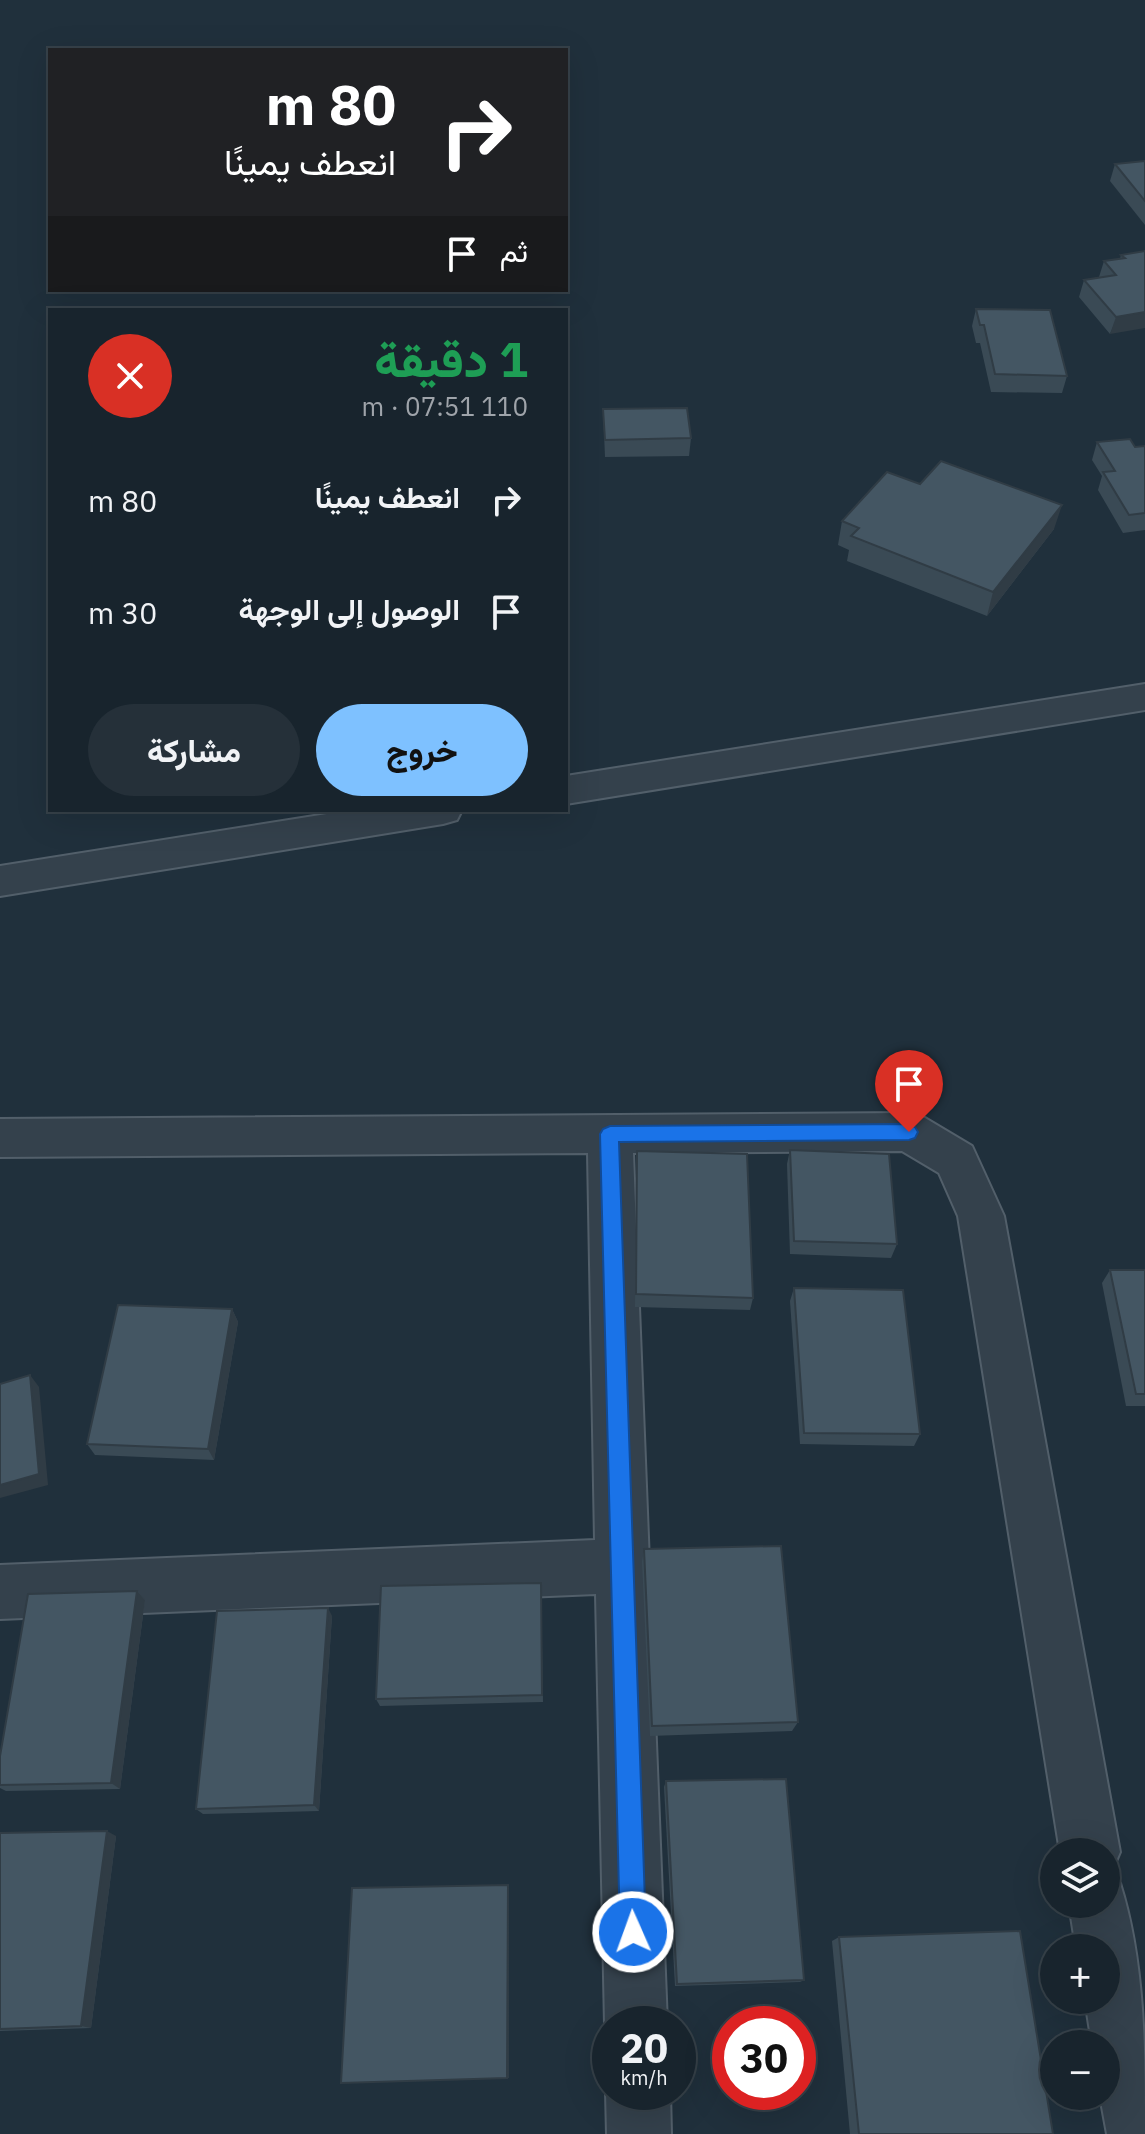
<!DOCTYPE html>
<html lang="ar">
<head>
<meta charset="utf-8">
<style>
	:root { --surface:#18242d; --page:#253039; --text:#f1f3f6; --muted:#9fa4aa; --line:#364149; --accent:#7ec1ff }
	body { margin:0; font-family:"IBM Plex Sans",Vazirmatn,sans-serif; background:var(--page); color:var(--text); direction:rtl; height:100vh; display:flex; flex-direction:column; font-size:30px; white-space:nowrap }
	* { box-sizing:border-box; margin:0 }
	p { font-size:26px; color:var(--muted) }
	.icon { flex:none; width:44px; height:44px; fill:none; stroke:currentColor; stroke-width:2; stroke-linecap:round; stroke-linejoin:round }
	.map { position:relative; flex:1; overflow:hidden; direction:ltr }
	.drawer { position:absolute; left:48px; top:308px; width:520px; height:504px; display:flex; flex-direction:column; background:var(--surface); border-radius:0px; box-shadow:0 8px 32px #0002,0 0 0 2px var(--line); direction:rtl }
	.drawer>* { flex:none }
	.hud { position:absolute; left:48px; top:48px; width:520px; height:244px; border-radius:0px; box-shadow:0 8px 32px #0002,0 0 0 2px var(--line); direction:rtl; background:#202124; color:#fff; overflow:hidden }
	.fabs { position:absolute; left:1040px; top:1838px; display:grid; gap:16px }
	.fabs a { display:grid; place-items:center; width:80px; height:80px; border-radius:50%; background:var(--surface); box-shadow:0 8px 32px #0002,0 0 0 2px var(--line); font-size:40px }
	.speed { position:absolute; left:592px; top:2006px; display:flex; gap:16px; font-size:40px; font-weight:700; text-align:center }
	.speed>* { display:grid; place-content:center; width:104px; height:104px; border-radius:50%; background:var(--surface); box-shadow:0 8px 32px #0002,0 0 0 2px var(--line); line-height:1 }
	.speed small { font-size:20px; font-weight:400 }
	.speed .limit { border:12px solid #d22; background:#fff; color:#111 }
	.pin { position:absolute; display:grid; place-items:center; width:68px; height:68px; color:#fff; margin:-82px -34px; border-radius:50% 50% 50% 0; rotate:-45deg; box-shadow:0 0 8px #0007 }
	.pin .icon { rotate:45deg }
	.me { position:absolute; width:88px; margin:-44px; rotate:358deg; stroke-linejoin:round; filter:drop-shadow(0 0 6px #0008) }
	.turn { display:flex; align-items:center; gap:28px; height:168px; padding:0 40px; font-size:36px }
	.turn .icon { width:104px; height:104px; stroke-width:2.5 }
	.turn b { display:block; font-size:56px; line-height:68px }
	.then { display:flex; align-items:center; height:76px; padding:0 40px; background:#0003; gap:16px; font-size:30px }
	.round { display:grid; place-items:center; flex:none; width:84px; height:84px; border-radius:42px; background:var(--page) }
	.headline { display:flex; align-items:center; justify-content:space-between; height:136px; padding:0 40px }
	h1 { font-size:48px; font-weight:800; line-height:60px; color:#1e9e55 }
	.button { display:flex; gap:16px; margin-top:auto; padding:16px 40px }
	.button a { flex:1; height:92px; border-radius:48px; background:var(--accent); color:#111; font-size:32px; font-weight:800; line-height:92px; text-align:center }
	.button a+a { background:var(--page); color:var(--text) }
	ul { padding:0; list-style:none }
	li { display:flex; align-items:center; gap:24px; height:112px; padding:0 40px }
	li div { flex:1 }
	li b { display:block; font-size:30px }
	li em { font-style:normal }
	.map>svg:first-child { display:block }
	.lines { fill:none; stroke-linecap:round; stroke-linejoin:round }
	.minor-casing { stroke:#525f6a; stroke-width:4 }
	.minor { fill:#34414c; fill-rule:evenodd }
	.wall { fill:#3a4a55 }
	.shaded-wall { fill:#303c45 }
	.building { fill:#445663; stroke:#303c45; stroke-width:2 }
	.route { fill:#1a73e8; stroke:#114b97; stroke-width:2 }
</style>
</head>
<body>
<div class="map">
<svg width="1145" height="2134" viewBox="0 0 1145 2134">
	<rect width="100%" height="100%" fill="#20303c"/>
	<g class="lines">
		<defs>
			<g id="minor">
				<path d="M1145 684V710L566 804V776Z"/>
				<path d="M352 810H462L457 820 443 824 0 896V866Z"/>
				<path d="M909 1113 925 1118 972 1146 1004 1216 1120 1852 1111 1873 1106 1875V1852H1060L958 1216 939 1173 902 1151 633 1153 667 2024H610V2037L605 2024 596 1594 0 1619V1565L595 1540 588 1153 0 1157V1119Z"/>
				<path d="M1106 1877 1120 1883C1145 1961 1145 2051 1145 2134H1107L1100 2096H1106V2044H1092L1085 2000H1106V1948H1076L1069 1904H1106Z"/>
				<path d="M610 2082V2092H670L671 2134H607L606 2092Z"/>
			</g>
		</defs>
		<use href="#minor" class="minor-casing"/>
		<use href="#minor" class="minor"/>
	</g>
	<g class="wall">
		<path d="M1145 161V225L1110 181 1115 164Z"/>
		<path d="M1145 251 1110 334 1079 297 1084 280 1099 277 1104 261 1120 259 1121 255Z"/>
		<path d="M976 309 1067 376 1062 393 991 392 980 343H976L972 326Z"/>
		<path d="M603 409 691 438 689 456 605 457Z"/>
		<path d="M1097 442 1135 447 1145 446V530L1123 533 1098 490 1102 476 1092 460Z"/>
		<path d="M920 484 1054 529 987 616 847 561 849 550 838 545 842 521Z"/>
		<path d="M790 1150 897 1244 891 1258 790 1254 787 1164Z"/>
		<path d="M637 1151 753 1298 750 1310 635 1307Z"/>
		<path d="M1110 1270H1145V1406H1126L1102 1283Z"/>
		<path d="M794 1288 920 1434 914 1446 800 1444 790 1301Z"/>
		<path d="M232 1309 238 1322 214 1460 95 1455 87 1444Z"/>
		<path d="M644 1549 798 1722 792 1731 650 1736 642 1562Z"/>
		<path d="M541 1583 543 1702 380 1706 376 1699Z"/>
		<path d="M137 1591 145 1600 120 1789 6 1791 0 1788V1756Z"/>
		<path d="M332 1616 319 1811 203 1814 196 1809Z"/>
		<path d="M666 1781 804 1980 800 1982 675 1986 664 1787Z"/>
		<path d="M0 1833 116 1836 91 2028 0 2031Z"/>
		<path d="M839 1937 1053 2134H850L832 1941Z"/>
	</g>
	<g class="shaded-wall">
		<path d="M1145 312V328L1110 334 1116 317Z"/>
		<path d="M1062 505 1054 529 987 616 993 592Z"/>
		<path d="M232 1309 238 1322 214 1460 208 1449Z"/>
		<path d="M30 1375 39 1387 48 1485 0 1498V1485Z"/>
		<path d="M137 1591 145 1600 120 1789 111 1783Z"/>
		<path d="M328 1608 332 1616 319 1811 314 1805Z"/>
		<path d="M107 1831 116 1836 91 2028 81 2026Z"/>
		<path d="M508 1885 509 1891V2078H507Z"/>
	</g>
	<g class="building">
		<path d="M1145 161V201L1115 164Z"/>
		<path d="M1145 251V312L1116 317 1084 280 1116 275 1104 261 1125 258 1121 255Z"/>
		<path d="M976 309 1050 310 1067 376 995 374 984 325H980Z"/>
		<path d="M687 408 691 438 605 440 603 409Z"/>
		<path d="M1130 439 1135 447 1145 446V513L1129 515 1103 472 1115 471 1097 442Z"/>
		<path d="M941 461 1062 505 993 592 851 536 859 528 842 521 887 472 920 484Z"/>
		<path d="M790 1150 889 1154 897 1244 794 1241Z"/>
		<path d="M637 1151 747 1154 753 1298 636 1294Z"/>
		<path d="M1110 1270H1145V1394H1136Z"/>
		<path d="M794 1288 903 1290 920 1434 804 1433Z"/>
		<path d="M118 1305 232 1309 208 1449 87 1444Z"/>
		<path d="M30 1375 39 1474 0 1485V1384Z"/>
		<path d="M781 1546 798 1722 652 1726 644 1549Z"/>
		<path d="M541 1583 542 1695 376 1699 381 1586Z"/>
		<path d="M137 1591 111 1783 0 1785V1756L28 1594Z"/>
		<path d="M328 1608 314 1805 196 1809 217 1611Z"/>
		<path d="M786 1779 804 1980 677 1984 666 1781Z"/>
		<path d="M107 1831 81 2026 0 2029V1833Z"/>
		<path d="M508 1885 507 2078 341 2083 352 1888Z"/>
		<path d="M1020 1931 1053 2134H859L839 1937Z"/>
	</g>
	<path class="route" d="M909 1124 915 1127 918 1132 915 1138 909 1140 619 1142 646 1932 642 1941 633 1945 624 1941 620 1932 600 1134 603 1129 610 1126Z"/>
</svg>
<div class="fabs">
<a><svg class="icon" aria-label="layers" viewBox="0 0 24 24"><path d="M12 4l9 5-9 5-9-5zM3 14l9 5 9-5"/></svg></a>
<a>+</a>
<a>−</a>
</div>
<div class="speed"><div>20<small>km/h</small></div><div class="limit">30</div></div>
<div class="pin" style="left:909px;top:1132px;background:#d93025"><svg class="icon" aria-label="arrive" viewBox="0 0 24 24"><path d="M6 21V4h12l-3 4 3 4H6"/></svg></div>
<svg class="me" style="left:633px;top:1932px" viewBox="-20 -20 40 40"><circle r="17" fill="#1a73e8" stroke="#fff" stroke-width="3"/><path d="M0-11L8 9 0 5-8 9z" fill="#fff"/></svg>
<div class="hud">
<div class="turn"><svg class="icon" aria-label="right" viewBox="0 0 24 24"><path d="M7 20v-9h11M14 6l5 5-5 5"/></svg><div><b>80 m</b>انعطف يمينًا</div></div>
<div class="then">ثم<svg class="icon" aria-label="arrive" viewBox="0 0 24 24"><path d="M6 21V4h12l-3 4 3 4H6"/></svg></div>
</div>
<section class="drawer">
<div class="headline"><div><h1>1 دقيقة</h1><p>110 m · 07:51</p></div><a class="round" style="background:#d93025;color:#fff"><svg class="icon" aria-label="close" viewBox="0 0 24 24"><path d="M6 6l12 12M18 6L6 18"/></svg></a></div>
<ul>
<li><svg class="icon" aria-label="right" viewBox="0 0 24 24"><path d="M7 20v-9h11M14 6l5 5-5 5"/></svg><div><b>انعطف يمينًا</b></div><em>80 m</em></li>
<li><svg class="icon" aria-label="arrive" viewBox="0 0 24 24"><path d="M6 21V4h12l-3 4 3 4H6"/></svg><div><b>الوصول إلى الوجهة</b></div><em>30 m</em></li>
</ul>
<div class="button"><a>خروج</a><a>مشاركة</a></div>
</section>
</div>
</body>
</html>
